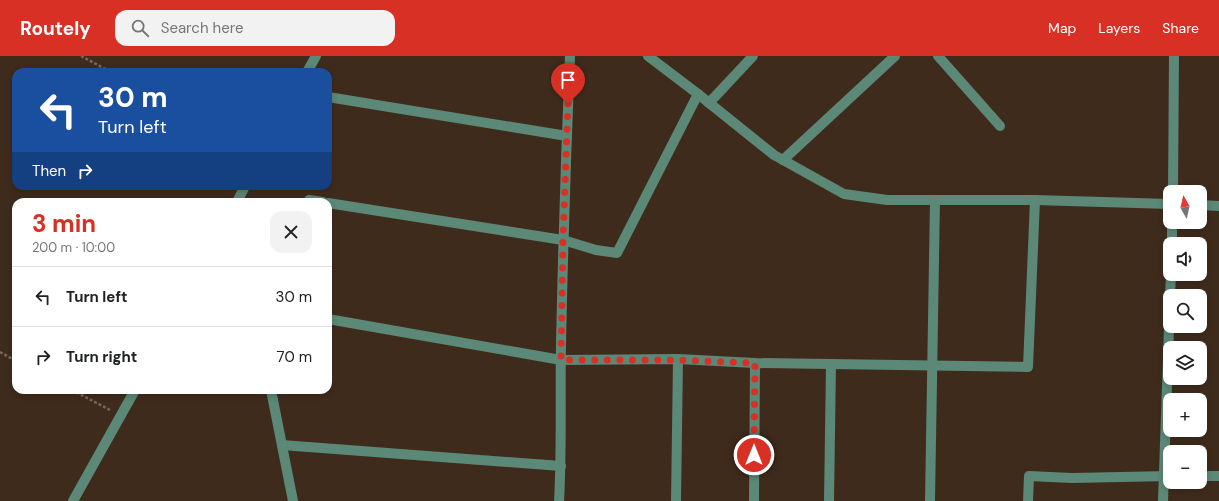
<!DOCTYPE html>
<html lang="en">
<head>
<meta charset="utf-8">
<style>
	:root { --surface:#fff; --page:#f2f2f2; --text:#202124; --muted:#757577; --line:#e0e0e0; --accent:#d93025 }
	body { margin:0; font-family:"DM Sans",sans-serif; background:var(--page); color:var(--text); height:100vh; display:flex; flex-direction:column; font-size:15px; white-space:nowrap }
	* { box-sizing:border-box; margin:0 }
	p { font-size:13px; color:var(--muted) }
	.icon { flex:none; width:22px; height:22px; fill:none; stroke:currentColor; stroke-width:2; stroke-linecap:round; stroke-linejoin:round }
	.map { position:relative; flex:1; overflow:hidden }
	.drawer { position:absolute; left:12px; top:142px; width:320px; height:196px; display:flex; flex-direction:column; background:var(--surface); border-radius:12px; box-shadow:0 2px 6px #0003 }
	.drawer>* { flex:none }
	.guide { position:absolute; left:12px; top:12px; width:320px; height:122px; border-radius:12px; box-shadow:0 2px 6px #0003; background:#1a4fa0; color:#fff; overflow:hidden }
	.needle { width:26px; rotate:352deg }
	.buttons { position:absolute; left:1163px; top:129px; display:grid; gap:8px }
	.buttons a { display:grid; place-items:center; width:44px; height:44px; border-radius:8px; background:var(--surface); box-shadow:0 2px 6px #0003; font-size:20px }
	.pin { position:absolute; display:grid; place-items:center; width:34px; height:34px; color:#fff; margin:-41px -17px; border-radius:50% 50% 50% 0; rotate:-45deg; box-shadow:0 0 4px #0007 }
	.pin .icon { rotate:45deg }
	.me { position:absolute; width:44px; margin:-22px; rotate:0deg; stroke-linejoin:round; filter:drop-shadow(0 0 3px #0008) }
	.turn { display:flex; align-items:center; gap:14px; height:84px; padding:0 20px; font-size:18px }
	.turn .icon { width:52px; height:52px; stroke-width:2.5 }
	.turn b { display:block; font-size:28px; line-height:34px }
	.then { display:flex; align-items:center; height:38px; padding:0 20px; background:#0003; gap:8px; font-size:15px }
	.round { display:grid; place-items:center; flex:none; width:42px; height:42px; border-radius:12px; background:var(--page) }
	.head { display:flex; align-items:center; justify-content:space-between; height:68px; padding:0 20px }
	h1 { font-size:24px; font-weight:700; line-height:30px; color:var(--accent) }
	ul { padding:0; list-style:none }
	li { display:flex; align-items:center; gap:12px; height:60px; padding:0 20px; border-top:1px solid var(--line) }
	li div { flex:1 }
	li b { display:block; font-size:15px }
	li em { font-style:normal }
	header { display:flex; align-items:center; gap:24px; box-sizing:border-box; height:56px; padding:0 20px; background:var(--accent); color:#fff }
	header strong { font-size:19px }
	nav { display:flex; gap:22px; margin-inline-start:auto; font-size:14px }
	.search { width:280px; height:36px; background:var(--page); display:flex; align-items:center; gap:10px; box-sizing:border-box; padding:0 14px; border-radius:12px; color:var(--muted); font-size:15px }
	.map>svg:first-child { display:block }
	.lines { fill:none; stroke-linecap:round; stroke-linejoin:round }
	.path { stroke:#79675a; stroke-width:2.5; stroke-dasharray:3 2; stroke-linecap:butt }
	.minor { stroke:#5b8877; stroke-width:10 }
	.route { stroke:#d93025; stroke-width:7; stroke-dasharray:0 12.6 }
</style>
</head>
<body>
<header>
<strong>Routely</strong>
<div class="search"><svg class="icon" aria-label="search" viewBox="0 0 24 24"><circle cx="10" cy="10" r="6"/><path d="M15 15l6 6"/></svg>Search here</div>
<nav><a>Map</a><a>Layers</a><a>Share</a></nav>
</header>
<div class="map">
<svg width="1219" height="445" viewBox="0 0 1219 445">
	<rect width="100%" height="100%" fill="#3f2b1c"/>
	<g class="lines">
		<g class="path">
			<path d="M81 0 111 16"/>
			<path d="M0 296 16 305"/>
			<path d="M72 334 110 354"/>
		</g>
		<g class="minor">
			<path d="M648 0 698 38 774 99 844 138 887 144H1035L1170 148"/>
			<path d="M938 0 1000 70"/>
			<path d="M307 16 316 0"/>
			<path d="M328 41 567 80"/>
			<path d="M709 47 753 0"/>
			<path d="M783 104 895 0"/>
			<path d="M1173 136 1174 0"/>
			<path d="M309 144 323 146"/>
			<path d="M237 146 245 130"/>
			<path d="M328 147 563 184 596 194 617 197 698 38"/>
			<path d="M1200 149 1219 150"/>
			<path d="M1172 188V166"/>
			<path d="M1170 240 1171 218"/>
			<path d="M328 263 561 304 678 303 755 307 1028 311 1035 144"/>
			<path d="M271 334 293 445"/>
			<path d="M282 389 561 410"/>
			<path d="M1200 420H1219"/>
			<path d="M73 445 135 334"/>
			<path d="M559 445C562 393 560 340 561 288 563 192 566 96 570 0"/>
			<path d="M676 445 678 303"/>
			<path d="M754 445 755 307"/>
			<path d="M829 445 831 308"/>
			<path d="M930 445 935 144"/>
			<path d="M1028 445 1029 420 1072 422 1170 420"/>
			<path d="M1163 445 1170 243"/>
		</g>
	</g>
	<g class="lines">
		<path class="route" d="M568 48 563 184 561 304H678L755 307 754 399"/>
	</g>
</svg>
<div class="buttons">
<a><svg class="needle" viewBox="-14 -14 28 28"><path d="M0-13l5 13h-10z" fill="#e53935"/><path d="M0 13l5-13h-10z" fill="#757577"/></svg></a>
<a><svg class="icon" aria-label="sound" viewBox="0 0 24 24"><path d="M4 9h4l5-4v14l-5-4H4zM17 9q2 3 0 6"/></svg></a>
<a><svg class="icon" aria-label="search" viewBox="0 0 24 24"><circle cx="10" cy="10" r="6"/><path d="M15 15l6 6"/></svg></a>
<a><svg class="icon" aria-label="layers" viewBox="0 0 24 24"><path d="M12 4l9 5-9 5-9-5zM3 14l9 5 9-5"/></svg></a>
<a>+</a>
<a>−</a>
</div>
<div class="pin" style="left:568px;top:48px;background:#d93025"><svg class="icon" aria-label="arrive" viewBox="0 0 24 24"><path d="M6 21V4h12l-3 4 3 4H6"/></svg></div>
<svg class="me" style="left:754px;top:399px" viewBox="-20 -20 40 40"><circle r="17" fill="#d93025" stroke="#fff" stroke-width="3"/><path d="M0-11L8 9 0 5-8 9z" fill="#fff"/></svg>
<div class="guide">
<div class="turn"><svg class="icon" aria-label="left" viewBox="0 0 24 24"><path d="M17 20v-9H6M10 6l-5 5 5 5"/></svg><div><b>30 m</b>Turn left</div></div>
<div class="then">Then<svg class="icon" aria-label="right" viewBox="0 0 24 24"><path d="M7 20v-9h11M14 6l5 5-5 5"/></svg></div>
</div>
<section class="drawer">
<div class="head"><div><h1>3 min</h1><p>200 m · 10:00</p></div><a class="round"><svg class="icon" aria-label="close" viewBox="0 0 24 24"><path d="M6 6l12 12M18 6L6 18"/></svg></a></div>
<ul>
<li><svg class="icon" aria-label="left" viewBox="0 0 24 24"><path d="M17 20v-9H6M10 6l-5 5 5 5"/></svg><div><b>Turn left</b></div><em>30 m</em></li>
<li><svg class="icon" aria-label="right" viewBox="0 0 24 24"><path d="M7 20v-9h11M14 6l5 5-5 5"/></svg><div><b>Turn right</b></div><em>70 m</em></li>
</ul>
</section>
</div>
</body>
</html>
